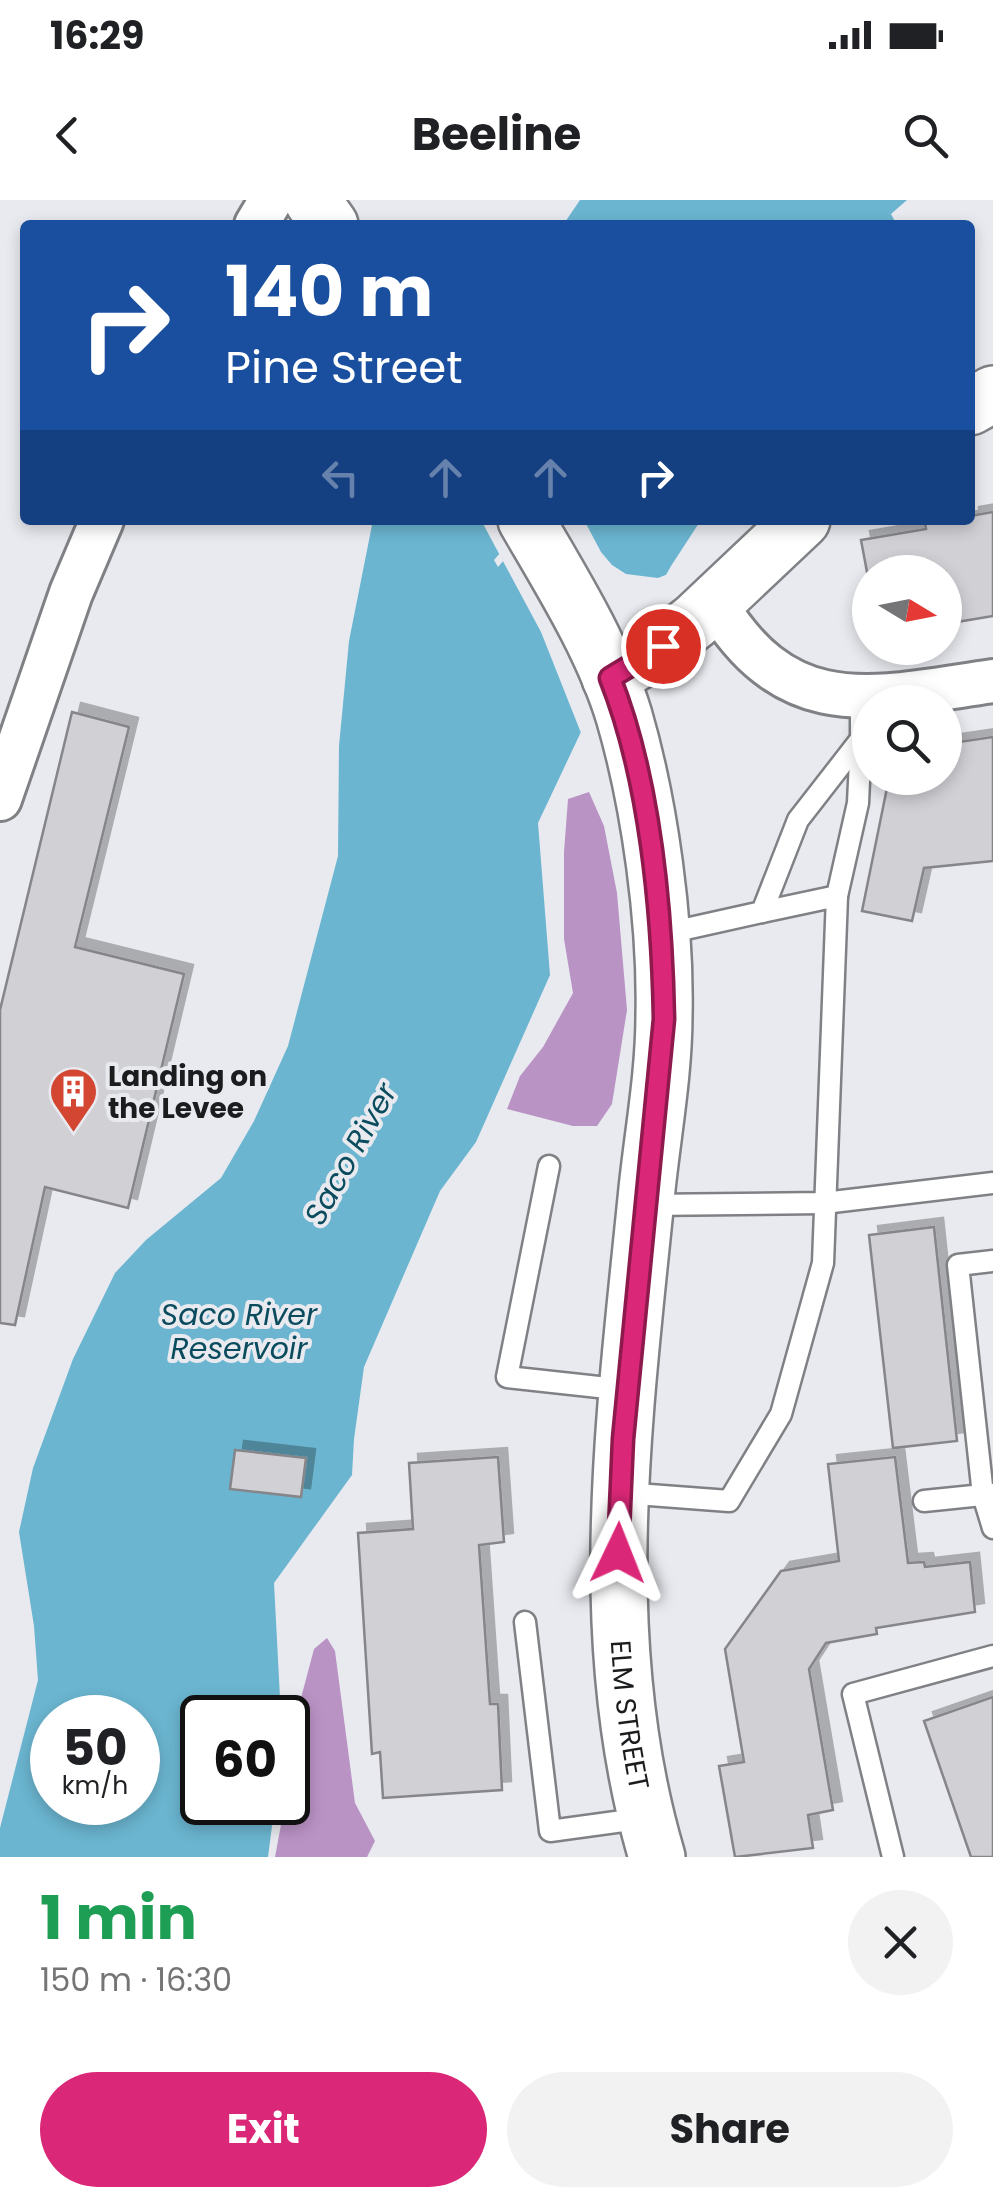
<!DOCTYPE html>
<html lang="en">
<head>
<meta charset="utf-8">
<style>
	:root { --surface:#fff; --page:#f2f2f2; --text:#202124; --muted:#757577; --accent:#db2777 }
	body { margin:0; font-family:Poppins,sans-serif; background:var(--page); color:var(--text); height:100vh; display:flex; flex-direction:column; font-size:38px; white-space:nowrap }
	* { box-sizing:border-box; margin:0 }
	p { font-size:32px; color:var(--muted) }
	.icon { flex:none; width:55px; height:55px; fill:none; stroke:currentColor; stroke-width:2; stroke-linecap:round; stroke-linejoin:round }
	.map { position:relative; height:1657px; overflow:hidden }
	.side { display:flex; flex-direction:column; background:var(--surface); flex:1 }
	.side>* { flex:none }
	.top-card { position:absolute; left:20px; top:20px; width:955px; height:305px; border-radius:10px; box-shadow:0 5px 15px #0003; background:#1a4fa0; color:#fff; overflow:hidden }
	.needle { width:65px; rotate:100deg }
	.fabs { position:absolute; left:852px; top:355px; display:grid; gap:20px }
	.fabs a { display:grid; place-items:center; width:110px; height:110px; border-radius:50%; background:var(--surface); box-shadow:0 5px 15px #0003; font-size:50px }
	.speed { position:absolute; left:30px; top:1495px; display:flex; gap:20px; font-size:50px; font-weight:700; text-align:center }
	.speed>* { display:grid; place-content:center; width:130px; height:130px; border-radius:50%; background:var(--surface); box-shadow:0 5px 15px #0003; line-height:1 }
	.speed small { font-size:25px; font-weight:400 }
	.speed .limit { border:5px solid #111; border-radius:15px; background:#fff; color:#111 }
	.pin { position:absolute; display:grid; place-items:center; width:85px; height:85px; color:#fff; margin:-42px; border:5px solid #fff; border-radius:50%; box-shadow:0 2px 10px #0007 }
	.me { position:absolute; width:110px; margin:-55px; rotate:2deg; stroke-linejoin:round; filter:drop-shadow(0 0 8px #0008) }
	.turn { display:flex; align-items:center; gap:35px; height:210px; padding:0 40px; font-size:45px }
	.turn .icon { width:130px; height:130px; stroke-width:2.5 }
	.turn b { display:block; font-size:70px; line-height:85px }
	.lanes { display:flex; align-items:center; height:95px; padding:0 40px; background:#0003; justify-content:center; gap:50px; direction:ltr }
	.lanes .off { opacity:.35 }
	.round { display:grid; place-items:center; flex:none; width:105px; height:105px; border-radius:52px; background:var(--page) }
	.head { display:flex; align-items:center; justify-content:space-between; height:170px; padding:0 40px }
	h1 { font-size:60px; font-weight:700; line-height:75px; color:#1e9e55 }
	.button { display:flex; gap:20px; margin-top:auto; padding:20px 40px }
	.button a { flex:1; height:115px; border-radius:60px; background:var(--accent); color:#fff; font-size:40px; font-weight:700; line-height:115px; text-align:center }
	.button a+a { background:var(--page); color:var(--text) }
	.status { display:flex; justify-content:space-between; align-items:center; height:70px; padding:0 50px; background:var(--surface); direction:ltr }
	.status svg { height:28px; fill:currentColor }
	header { display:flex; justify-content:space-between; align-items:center; height:130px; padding:0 40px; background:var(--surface); font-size:45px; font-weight:700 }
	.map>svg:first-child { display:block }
	.forest { fill:#ba93c5 }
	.water { fill:#6bb5d0; fill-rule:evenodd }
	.pier { fill:#e8eaef }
	.building { fill:#d1d0d5; stroke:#86858a; stroke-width:2.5; filter:url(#shadow) }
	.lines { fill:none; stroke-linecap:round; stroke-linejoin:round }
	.lane-casing { stroke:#7f8185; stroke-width:25 }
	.street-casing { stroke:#7f8185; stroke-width:48 }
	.secondary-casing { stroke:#7f8185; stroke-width:60 }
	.primary-casing { stroke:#7f8185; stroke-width:60 }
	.lane { stroke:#fff; stroke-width:20 }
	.street { stroke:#fff; stroke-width:42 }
	.secondary { stroke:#fff; stroke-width:55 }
	.primary { stroke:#fff; stroke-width:55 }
	.route-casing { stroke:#8e194d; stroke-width:25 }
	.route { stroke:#db2777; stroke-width:18 }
	.labels { text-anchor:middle; stroke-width:8; stroke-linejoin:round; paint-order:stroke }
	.poi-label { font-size:28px; font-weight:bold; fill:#1b1c1e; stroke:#e8eaef; text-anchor:start }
	.street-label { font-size:28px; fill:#1b1c1e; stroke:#e8eaef }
	.water-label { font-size:30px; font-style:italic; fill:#0a4c5e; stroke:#e8eaef }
</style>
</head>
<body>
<div class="status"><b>16:29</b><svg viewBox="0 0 49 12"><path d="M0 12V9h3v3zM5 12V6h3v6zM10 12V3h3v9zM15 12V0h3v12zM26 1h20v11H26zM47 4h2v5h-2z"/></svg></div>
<header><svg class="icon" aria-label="back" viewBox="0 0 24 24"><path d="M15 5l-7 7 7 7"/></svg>Beeline<svg class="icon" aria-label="search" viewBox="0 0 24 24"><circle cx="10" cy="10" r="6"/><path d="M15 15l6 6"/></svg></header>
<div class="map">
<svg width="993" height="1657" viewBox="0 0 993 1657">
	<defs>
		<filter id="shadow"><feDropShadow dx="9" dy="-9" stdDeviation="0" flood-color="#0004"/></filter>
	</defs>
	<rect width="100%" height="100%" fill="#e8eaef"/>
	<g class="forest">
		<path d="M589 592 604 626 617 693 627 810 612 904 597 926H573L507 909 520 876 543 847 573 793 564 739V652L568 599Z"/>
		<path d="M327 1438 335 1451 355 1603 375 1641 367 1657H275L285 1603 288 1602 297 1513 314 1449Z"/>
	</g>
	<g class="water">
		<path d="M580 0H907L891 14 897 25H563Z"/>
		<path d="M373 320H529L494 360 498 367 539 320H701L671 366 597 498 538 623 550 775 476 942 440 991 364 1167 354 1239 352 1275 274 1383 281 1517 202 1518V1602L275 1603 268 1657H0V1628L38 1480 34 1426 19 1332 33 1268 73 1159 115 1073 146 1040 221 978 254 921 288 846 338 656 339 546 349 441ZM52 1518H138V1602H52Z"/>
	</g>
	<path class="pier" d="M481 320H584L601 352 612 365 626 374 658 378 673 372 583 538 541 432Z"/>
	<g class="building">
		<path d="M993 312V416L945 424V372H867L861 340 926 329 925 323 970 320V316Z"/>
		<path d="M72 512 129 527 75 747 184 774 128 1008 45 987 15 1125 0 1123V810Z"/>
		<path d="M993 537V661L924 668 912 721 862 711 889 578H945V544Z"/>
		<path d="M934 1027 957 1241 893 1248 869 1035Z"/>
		<path d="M235 1250 306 1258 301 1297 230 1289Z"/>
		<path d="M498 1257 504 1342 479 1345 490 1504H498L502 1590 383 1598 380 1552 372 1554 358 1333 413 1329 409 1263Z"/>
		<path d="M895 1257 908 1363 924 1362 925 1367 970 1362 975 1412 876 1428 877 1434 826 1443 809 1469 833 1610 808 1615 813 1648 735 1657 719 1566 744 1562 725 1449 781 1371 839 1361 828 1264Z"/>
		<path d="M993 1497V1657H971L924 1521Z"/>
	</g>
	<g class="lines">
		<defs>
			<g id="lane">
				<path d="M762 712 837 696 858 603 861 539"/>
				<path d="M663 734 762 712 798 620 861 539V498"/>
				<path d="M549 966 507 1177 626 1190"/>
				<path d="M646 1005 824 1003 993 983"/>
				<path d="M993 1061 958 1065 983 1295 993 1328"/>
				<path d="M623 1293 729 1301 781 1214 823 1063 837 696"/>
				<path d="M924 1301 993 1294"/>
				<path d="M525 1422 550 1631 645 1618"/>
				<path d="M893 1657 853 1494 993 1456"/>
			</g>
			<g id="street">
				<path d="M256 25 271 0"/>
				<path d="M715 403C789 525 874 498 993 481"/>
				<path d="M0 599 71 393 102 320"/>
			</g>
			<g id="secondary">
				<path d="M970 207 993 194"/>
				<path d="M610 478 663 446 695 421 802 320"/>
			</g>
			<g id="primary">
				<path d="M312 0 330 25"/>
				<path id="s1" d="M526 320C562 382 603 447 624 516 650 605 666 723 664 815 664 873 653 932 647 989 625 1211 592 1439 657 1657"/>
			</g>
		</defs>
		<use href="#lane" class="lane-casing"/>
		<use href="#street" class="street-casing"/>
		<use href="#secondary" class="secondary-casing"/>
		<use href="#primary" class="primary-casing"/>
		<use href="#lane" class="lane"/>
		<use href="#street" class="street"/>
		<use href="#secondary" class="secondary"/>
		<use href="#primary" class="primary"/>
	</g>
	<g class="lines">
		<defs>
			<path id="route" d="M618 1353 623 1239 664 819C662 712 650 578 610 478L663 446"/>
		</defs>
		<use href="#route" class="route-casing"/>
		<use href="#route" class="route"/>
	</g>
	<defs>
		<symbol id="building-pin" viewBox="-11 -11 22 30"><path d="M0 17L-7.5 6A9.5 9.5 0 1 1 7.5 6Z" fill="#d34732" stroke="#e8eaef"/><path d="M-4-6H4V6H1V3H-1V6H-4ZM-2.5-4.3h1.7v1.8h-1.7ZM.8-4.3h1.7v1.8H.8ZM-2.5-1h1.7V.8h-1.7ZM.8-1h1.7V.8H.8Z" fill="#fff"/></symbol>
	</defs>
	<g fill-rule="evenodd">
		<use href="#building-pin" x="46" y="864" width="55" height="75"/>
	</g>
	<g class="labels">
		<g class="poi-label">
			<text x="108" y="886">Landing on<tspan x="108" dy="32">the Levee</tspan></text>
		</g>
		<g class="street-label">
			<text dy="10" stroke="none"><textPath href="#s1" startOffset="1225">ELM STREET</textPath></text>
		</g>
		<g class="water-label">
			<text transform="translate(351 954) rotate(-61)" y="10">Saco River</text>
			<text x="239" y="1125">Saco River<tspan x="239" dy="34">Reservoir</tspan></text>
		</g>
	</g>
</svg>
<div class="fabs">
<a><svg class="needle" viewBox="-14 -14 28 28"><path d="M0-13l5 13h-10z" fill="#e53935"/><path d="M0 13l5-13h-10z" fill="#757577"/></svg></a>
<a><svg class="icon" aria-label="search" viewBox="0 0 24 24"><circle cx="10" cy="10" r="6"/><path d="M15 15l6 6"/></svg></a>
</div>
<div class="speed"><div>50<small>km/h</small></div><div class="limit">60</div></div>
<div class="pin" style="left:663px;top:446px;background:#d93025"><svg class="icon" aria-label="arrive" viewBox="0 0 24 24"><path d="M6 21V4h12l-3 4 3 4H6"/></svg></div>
<svg class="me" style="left:618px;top:1353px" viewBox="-20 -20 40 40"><path d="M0-17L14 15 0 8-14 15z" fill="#db2777" stroke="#fff" stroke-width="4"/></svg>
<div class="top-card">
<div class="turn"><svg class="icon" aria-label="right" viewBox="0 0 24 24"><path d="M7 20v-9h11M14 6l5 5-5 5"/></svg><div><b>140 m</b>Pine Street</div></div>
<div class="lanes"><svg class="icon off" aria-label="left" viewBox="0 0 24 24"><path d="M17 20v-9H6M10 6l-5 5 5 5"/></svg><svg class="icon off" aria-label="ahead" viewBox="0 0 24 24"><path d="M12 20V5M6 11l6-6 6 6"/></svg><svg class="icon off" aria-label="ahead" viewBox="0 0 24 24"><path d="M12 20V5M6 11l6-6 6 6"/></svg><svg class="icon" aria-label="right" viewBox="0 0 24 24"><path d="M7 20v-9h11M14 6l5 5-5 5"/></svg></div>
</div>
</div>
<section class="side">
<div class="head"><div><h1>1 min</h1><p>150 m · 16:30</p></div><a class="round"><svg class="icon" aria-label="close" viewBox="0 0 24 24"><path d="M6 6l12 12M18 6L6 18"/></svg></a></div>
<div class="button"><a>Exit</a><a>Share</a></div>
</section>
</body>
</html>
